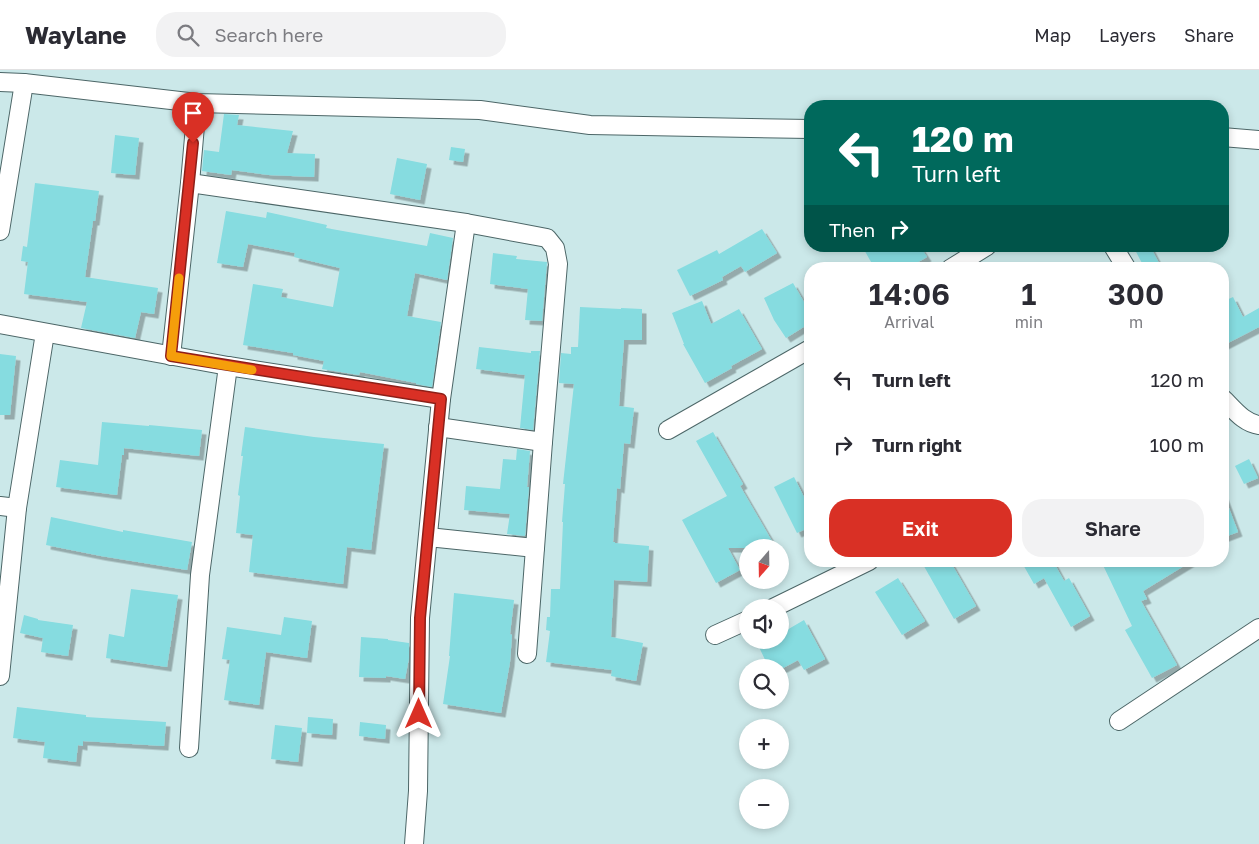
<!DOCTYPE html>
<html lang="en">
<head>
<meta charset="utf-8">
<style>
	:root { --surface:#fff; --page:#f2f2f3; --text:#2b2b33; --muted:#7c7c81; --line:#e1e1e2; --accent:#d93025 }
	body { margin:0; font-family:"Golos Text",sans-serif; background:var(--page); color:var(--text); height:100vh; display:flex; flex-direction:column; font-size:19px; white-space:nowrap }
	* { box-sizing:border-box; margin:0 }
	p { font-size:16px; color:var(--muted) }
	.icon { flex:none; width:28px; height:28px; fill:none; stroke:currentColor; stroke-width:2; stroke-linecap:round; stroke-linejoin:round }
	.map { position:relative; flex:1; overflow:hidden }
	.drawer { position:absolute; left:804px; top:192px; width:425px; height:305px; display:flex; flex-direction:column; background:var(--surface); border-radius:20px; box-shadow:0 2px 8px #0003 }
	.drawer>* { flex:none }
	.banner { position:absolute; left:804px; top:30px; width:425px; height:152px; border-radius:20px; box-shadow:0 2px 8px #0003; background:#00695c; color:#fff; overflow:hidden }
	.needle { width:32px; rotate:200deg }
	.buttons { position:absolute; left:739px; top:469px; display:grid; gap:10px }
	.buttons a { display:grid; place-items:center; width:50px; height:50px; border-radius:50%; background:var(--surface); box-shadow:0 2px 8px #0003; font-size:25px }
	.pin { position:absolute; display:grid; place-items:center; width:42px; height:42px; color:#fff; margin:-51px -21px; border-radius:50% 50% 50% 0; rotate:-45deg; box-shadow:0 0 5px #0007 }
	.pin .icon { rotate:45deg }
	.me { position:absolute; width:55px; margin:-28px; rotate:0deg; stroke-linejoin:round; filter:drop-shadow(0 0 4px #0008) }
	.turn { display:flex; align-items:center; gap:18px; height:105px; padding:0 25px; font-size:22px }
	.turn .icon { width:65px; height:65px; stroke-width:2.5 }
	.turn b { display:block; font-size:35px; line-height:42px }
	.then { display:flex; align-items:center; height:48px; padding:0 25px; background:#0003; gap:10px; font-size:19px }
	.eta { display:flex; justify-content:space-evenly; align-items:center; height:85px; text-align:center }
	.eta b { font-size:30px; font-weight:600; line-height:35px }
	.button { display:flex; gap:10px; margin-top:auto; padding:10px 25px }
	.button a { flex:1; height:58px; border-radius:20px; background:var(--accent); color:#fff; font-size:20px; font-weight:600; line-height:58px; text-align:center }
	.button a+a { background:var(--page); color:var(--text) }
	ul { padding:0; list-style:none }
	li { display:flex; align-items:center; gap:15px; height:65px; padding:0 25px }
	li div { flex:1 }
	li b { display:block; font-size:19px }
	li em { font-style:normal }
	header { display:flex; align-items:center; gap:30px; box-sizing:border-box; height:70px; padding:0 25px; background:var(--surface); border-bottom:1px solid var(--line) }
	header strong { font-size:24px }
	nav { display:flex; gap:28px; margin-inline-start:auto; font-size:18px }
	.search { width:350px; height:45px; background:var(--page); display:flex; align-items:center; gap:12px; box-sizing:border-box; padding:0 18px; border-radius:20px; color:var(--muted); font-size:19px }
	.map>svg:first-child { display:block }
	.building { fill:#86dce0; filter:url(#shadow) }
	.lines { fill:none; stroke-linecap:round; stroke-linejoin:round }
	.street-casing { stroke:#4c6667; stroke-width:20 }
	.street { stroke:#fff; stroke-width:18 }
	.route-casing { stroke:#8d1f18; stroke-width:12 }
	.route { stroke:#d93025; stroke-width:9 }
	.slow { stroke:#f59e0b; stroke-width:9 }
</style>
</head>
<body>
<header>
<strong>Waylane</strong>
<div class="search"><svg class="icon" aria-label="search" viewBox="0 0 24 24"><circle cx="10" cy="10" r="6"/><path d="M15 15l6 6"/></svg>Search here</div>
<nav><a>Map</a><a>Layers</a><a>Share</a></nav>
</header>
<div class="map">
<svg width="1259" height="774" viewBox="0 0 1259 774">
	<defs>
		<filter id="shadow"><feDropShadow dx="4.5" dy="4.5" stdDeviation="0" flood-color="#0004"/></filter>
	</defs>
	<rect width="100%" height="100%" fill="#cbe8e9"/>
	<g class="building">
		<path d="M224 44 239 45 237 55 293 61 287 83 315 84 314 107 269 105 232 100 231 105 202 101 204 80 219 82Z"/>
		<path d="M115 65 139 68 135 105 111 103Z"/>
		<path d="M451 77 465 79 463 92 449 90Z"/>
		<path d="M397 88 427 94 420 130 390 124Z"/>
		<path d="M35 113 99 121 95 151H93L85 207 158 218 154 244 141 242 135 268 81 258 87 232 24 224 28 192 21 191 23 176 27 177Z"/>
		<path d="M226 141 266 148 267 142 327 155 326 158 427 176 430 163 453 168 447 210 415 203 407 246 441 252 432 317 416 314V313L360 302 359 305 322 299 324 291 293 285V283L243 275 253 214 283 219 281 227 333 237 340 198 294 187 295 183 248 174 243 197 217 193Z"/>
		<path d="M762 159 777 183 745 202 741 196 722 207 723 210 690 226 677 200 717 180 719 184Z"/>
		<path d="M862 176H920L927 187 906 199H875Z"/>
		<path d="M1133 176H1150L1162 199H1145Z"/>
		<path d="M493 183 517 186 516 189 547 192 542 251 525 250 528 219 490 214Z"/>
		<path d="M793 213 804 232 810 228V253L786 268 774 250 764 228Z"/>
		<path d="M1233 227 1243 247 1259 238V257L1222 276V232Z"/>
		<path d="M702 231 711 254 739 239 762 279 731 296 732 298 705 313 683 274H684L672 243Z"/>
		<path d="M580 237 621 239V238L642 239V270H624L619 336 634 338 630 374 624 373 620 419 617 418 613 472H615V473L649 476 647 512 614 510 611 567 643 573 636 611 611 606 612 600 546 592 550 561 546 560 547 547H550L551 519H560L563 452H562L565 414H563L574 314 559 313 561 283 571 284V277H578Z"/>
		<path d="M479 277 531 283V281H540L533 360 520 358 525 305 476 299Z"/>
		<path d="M0 284 16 286 10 345H0Z"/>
		<path d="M102 352 149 356V355L202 360 199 386 124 378V385H122L117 425 56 417 60 390 98 395Z"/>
		<path d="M245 357 314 367 384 374 371 480 347 477 343 514 249 502 253 465 236 463 240 426 238 425 243 386H241Z"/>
		<path d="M713 362 743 414 740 416 776 478H728L740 500 716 513 682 450 727 426 696 371Z"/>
		<path d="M517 379 530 381 527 417H529L525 466 507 464 510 444 464 440 466 416 500 419 503 389 516 390Z"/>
		<path d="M1249 389 1258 408 1244 414 1235 396Z"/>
		<path d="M794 407 810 439V457L797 463 774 417Z"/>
		<path d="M1222 425H1224L1238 462 1222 468Z"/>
		<path d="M51 447 123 462V460L192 472 187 500 101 486 46 475Z"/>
		<path d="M921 491H950L976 536 954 549Z"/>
		<path d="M1021 491H1053L1064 511 1069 508 1090 546 1071 557 1044 508 1034 514Z"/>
		<path d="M1101 491H1192L1143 521 1147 529 1141 531 1177 595 1152 608 1125 560 1132 556Z"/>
		<path d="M898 508 925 551 902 565 875 522Z"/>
		<path d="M131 519 178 525 167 597 106 588 109 564 124 567Z"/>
		<path d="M454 523 514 530 510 564 512 565 510 592 501 643 443 634 450 586H449Z"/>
		<path d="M24 545 38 549V550L73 555 68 586 41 582 43 568 20 563Z"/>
		<path d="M284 547 312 551 307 588 266 582 259 635 224 630 230 590 222 589 227 557 281 565Z"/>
		<path d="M804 550 825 589 804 600 798 590 783 598H769L758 575 768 570H780V564Z"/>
		<path d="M361 567 388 569V570L409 573V588L405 609 386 606V608L359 607Z"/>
		<path d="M17 637 86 645V647L166 652 164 676 83 671V676L78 675 76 692 43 688 45 672 13 668Z"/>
		<path d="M308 647 333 649 332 665 307 663Z"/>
		<path d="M360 652 386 655 385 669 359 666Z"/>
		<path d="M275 655 302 658 298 692 271 689Z"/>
	</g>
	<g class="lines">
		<defs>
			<g id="street">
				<path d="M0 12 24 13 197 33 480 40 590 55 810 59"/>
				<path d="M197 33 190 113 466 153 547 168 555 178 558 194 543 372 527 584"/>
				<path d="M1222 67 1259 70"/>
				<path d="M0 161 24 13"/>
				<path d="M1113 176 1127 199"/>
				<path d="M950 199 987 176"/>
				<path d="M0 254 228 296 441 329"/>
				<path d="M171 286 190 113"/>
				<path d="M1222 328C1233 338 1243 353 1259 355"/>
				<path d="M438 357 543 372"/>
				<path d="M668 360 810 279"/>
				<path d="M0 436 17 438"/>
				<path d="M428 467 535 478"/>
				<path d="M773 538 869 491"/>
				<path d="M715 565 748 550"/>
				<path d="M0 606 17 438 45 263"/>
				<path d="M1119 651 1259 558"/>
				<path d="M189 678 200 505 228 296"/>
				<path d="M414 774 418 721 420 548 441 329 466 153"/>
			</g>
		</defs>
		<use href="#street" class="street-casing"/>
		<use href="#street" class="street"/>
	</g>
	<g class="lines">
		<defs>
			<path id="route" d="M193 73 171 286 441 329 420 548 419 644"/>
		</defs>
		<use href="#route" class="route-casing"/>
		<use href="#route" class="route"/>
		<path class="slow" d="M179 208 171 286 252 300"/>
	</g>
</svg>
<div class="buttons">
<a><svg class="needle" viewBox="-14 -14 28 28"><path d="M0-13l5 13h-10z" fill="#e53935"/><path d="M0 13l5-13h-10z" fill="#7c7c81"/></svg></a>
<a><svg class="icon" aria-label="sound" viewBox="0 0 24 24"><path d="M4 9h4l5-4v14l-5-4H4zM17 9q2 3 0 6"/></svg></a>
<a><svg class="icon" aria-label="search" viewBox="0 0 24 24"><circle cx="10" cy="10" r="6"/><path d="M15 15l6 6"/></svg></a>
<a>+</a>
<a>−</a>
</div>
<div class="pin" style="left:193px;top:73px;background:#d93025"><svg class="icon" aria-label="arrive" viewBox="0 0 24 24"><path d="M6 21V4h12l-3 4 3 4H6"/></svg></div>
<svg class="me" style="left:419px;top:644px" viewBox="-20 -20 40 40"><path d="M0-17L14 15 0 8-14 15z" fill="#d93025" stroke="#fff" stroke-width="4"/></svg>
<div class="banner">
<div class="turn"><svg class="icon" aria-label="left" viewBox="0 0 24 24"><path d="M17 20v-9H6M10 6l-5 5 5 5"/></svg><div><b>120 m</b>Turn left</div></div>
<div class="then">Then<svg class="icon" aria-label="right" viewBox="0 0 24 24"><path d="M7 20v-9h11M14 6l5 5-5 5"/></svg></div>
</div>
<section class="drawer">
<div class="eta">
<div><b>14:06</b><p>Arrival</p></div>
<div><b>1</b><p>min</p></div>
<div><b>300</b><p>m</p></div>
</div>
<ul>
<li><svg class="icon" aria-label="left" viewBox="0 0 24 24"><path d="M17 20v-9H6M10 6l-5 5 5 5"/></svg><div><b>Turn left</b></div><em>120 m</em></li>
<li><svg class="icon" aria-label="right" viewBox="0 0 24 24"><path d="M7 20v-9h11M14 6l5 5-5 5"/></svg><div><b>Turn right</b></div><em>100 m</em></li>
</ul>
<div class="button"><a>Exit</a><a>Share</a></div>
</section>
</div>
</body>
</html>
